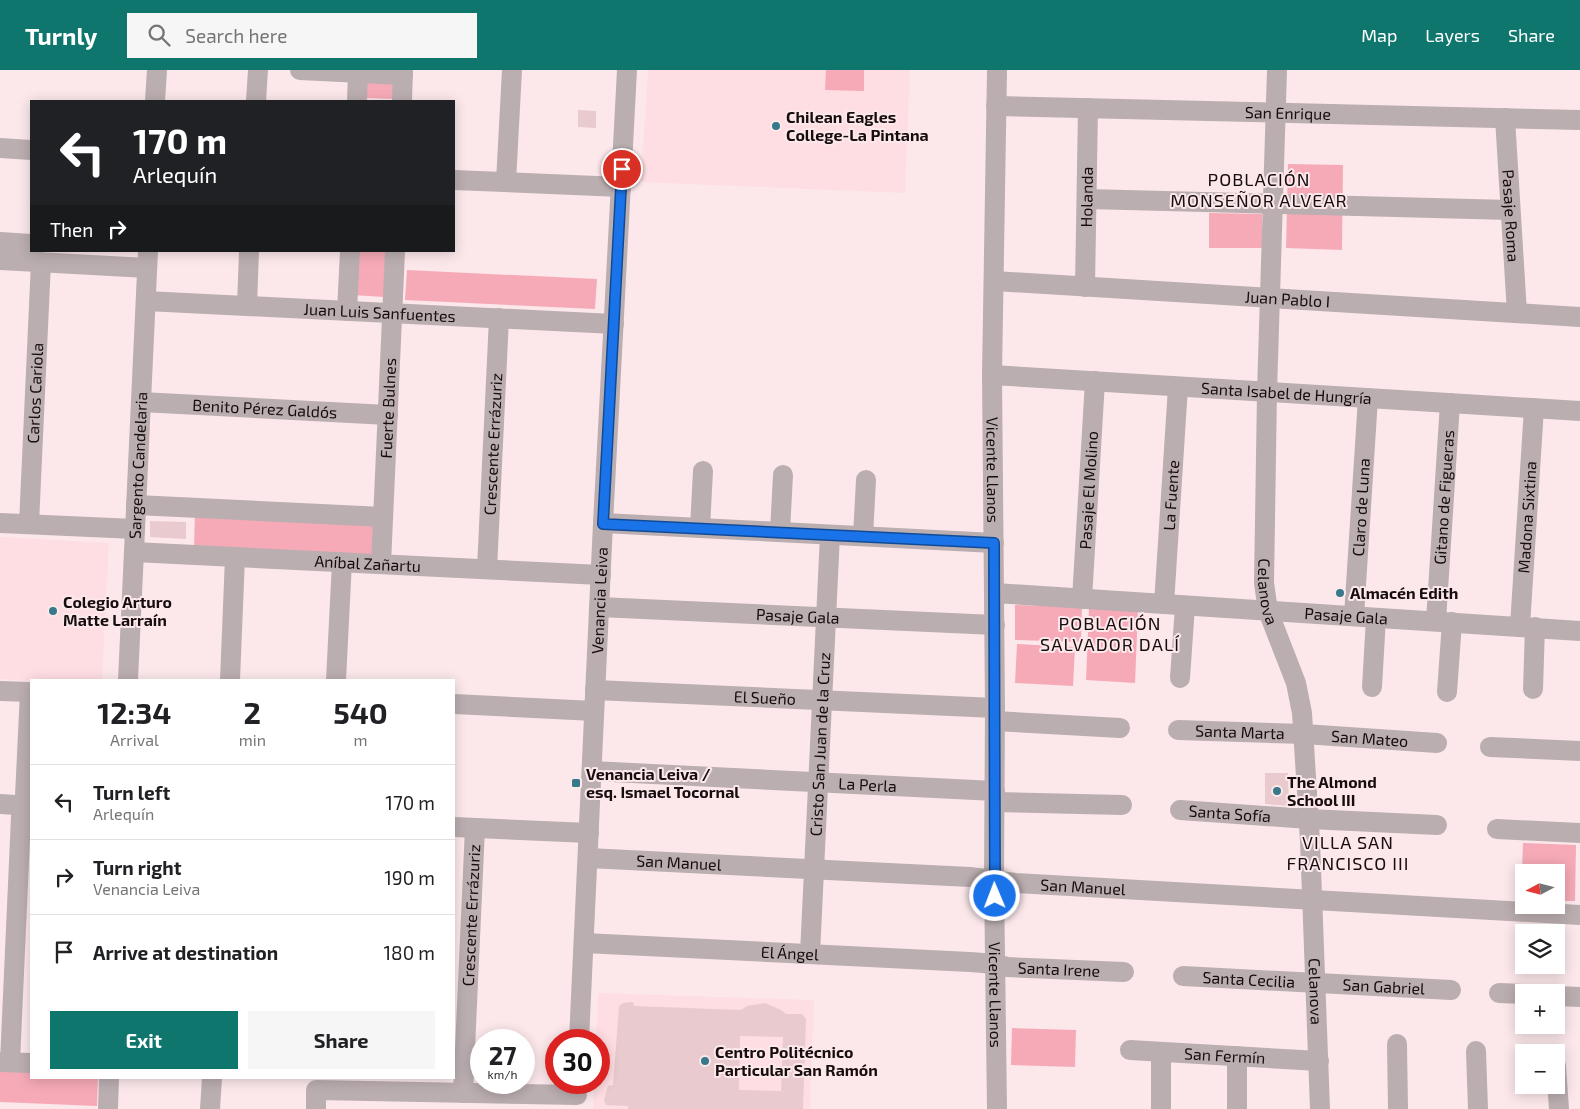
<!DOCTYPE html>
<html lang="en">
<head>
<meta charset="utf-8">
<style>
	:root { --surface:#fff; --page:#f6f6f6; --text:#202124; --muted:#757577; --line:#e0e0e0; --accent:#0f766e }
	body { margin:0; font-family:"Exo 2",sans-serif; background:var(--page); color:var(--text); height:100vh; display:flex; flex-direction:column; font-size:19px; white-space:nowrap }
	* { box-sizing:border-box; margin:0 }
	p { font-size:16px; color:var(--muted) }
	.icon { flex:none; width:28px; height:28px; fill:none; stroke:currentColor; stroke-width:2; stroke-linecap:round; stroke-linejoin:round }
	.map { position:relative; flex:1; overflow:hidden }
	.side { position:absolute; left:30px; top:609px; width:425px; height:400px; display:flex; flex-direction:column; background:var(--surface); border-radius:0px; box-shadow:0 2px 12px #0003 }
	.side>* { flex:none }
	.guide { position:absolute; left:30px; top:30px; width:425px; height:152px; border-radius:0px; box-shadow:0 2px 12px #0003; background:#202124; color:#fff; overflow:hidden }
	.needle { width:32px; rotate:263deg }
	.fabs { position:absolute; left:1515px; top:794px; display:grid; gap:10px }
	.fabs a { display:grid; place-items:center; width:50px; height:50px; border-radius:0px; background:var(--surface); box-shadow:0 2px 12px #0003; font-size:25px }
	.speed { position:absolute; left:470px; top:959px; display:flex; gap:10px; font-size:25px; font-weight:700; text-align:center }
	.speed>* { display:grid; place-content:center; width:65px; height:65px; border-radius:50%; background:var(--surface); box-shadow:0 2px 12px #0003; line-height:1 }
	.speed small { font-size:12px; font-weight:400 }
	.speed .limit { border:8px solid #d22; background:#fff; color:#111 }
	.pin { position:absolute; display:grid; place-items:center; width:42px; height:42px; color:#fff; margin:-21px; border:2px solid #fff; border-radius:50%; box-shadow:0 1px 5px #0007 }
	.me { position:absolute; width:55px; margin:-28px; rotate:359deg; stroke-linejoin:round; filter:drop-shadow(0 0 4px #0008) }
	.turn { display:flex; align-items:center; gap:18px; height:105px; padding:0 20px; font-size:22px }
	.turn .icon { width:65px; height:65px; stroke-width:2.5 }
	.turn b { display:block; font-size:35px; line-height:42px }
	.then { display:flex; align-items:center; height:48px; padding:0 20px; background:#0003; gap:10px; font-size:19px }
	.eta { display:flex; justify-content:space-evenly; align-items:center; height:85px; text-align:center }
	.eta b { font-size:30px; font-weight:700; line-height:35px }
	.primary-button { display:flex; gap:10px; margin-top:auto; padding:10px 20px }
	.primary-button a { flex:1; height:58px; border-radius:0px; background:var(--accent); color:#fff; font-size:20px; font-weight:700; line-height:58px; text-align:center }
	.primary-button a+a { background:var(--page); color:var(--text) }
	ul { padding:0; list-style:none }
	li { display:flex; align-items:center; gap:15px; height:75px; padding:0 20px; border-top:1px solid var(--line) }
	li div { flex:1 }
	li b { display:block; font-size:19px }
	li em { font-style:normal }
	header { display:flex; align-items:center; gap:30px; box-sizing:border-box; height:70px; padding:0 25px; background:var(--accent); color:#fff }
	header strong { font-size:24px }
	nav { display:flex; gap:28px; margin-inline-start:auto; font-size:18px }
	.search { width:350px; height:45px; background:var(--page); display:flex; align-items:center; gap:12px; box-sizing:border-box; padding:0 18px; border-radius:0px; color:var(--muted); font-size:19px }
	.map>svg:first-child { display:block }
	.built { fill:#fedee2 }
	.green { fill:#f6aab7 }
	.building { fill:#e9cace; fill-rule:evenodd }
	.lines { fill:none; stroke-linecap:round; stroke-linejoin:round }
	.minor { stroke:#bbaeb0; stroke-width:20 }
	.route-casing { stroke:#114b97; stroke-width:12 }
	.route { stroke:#1a73e8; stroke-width:9 }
	.poi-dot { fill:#37798b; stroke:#fce8eb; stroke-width:2 }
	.labels { text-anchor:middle; stroke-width:4; stroke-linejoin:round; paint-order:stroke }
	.street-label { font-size:16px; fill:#170d0e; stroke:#fce8eb }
	.poi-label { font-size:16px; font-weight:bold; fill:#170d0e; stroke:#fce8eb; text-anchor:start }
	.neighbourhood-label { font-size:18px; letter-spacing:1px; fill:#170d0e; stroke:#fce8eb }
</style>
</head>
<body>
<header>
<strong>Turnly</strong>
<div class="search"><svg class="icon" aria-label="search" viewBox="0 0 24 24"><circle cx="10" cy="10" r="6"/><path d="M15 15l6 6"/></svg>Search here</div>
<nav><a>Map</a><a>Layers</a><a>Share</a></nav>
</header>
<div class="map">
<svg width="1580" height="1039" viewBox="0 0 1580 1039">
	<rect width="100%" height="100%" fill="#fce8eb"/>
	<g class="built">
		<path d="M648 0H910L905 123 641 112Z"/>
		<path d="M0 467 109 473 102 610 31 611 0 609Z"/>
		<path d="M598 923 814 930 810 1039H593L594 1013 599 1012V970H596Z"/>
	</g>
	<g class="green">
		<path d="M826 0H864V21L825 20Z"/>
		<path d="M366 6 394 8V29L365 28Z"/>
		<path d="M1288 94 1343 95 1342 180 1286 178Z"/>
		<path d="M1209 143 1262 144V178H1209Z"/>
		<path d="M355 181H387L384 227 353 225Z"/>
		<path d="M407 200 597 209 595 239 405 230Z"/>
		<path d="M195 443 375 451 373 486 194 477Z"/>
		<path d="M1015 535 1082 537 1081 572 1015 570Z"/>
		<path d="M1089 538 1138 540 1135 613 1086 610Z"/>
		<path d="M1017 574 1075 577 1073 616 1015 613Z"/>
		<path d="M1523 773 1576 775 1575 831H1556V802H1524V830H1521Z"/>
		<path d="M1012 958 1076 960 1075 997 1011 995Z"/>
		<path d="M0 999 31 1001V1008H98L97 1036 0 1032Z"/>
	</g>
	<g class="building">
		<path d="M578 40 596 41V58L578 57Z"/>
		<path d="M150 451 186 452V469L150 467Z"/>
		<path d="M1265 703H1288L1289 736 1265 734Z"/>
		<path d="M633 932 634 936 741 940 747 936 765 933 781 940 786 944H802L806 949 803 1039H628V1036L606 1035 604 1030 608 1016 613 1015 619 936 623 933ZM740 966 783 967 781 1021 739 1020Z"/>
	</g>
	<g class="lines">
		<g class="minor">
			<path d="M300 0 403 5"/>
			<path id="s1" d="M997 0 992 305 995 638 994 810 997 1039"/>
			<path id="s2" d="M1277 0 1267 322 1264 513 1268 541 1296 613 1302 643 1310 771 1320 1039"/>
			<path d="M155 31 157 0"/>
			<path d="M256 31 258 0"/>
			<path d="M357 31 358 3"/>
			<path d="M402 31 403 0"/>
			<path id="s3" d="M996 36 1580 50"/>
			<path id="s4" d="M1505 48 1517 243"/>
			<path d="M0 78 31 80"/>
			<path d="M454 110 621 117"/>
			<path d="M506 112 512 0"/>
			<path d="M1087 129 1510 140"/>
			<path d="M0 172 31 174"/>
			<path d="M0 190 147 198"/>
			<path id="s5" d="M994 211 1580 247"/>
			<path id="s6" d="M1085 217 1088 38"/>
			<path id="s7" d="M146 231 614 254"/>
			<path d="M247 236 249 181"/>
			<path d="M347 241 350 181"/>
			<path id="s8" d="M992 305 1580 341"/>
			<path id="s9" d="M141 332 388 345"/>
			<path d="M136 435 383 447"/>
			<path d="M0 453 135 459"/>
			<path d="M603 453 994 473"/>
			<path id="s10" d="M29 454 41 192"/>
			<path d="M700 458 703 401"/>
			<path d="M780 462 783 405"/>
			<path d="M863 466 866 410"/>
			<path id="s11" d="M134 482 601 505"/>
			<path id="s12" d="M381 494 395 181"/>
			<path id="s13" d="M487 499 499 248"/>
			<path id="s14" d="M995 523 1580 561"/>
			<path id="s15" d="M1082 529 1095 311"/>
			<path id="s16" d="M1164 534 1178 317"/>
			<path id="s17" d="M599 537 995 555"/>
			<path id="s18" d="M1354 546 1368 328"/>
			<path id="s19" d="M1436 551 1450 333"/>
			<path id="s20" d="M1520 556 1534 338"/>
			<path d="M1180 608 1185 536"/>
			<path id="s21" d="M128 610 148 181"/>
			<path d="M230 610 235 487"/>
			<path d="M336 610 342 492"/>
			<path d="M1372 617 1376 548"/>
			<path d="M1533 619 1535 557"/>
			<path id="s22" d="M595 620 995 638"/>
			<path d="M0 621 31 622"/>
			<path d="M1447 622 1452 552"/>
			<path d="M454 634 594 641"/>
			<path d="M995 651 1120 658"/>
			<path id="s23" d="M1178 660 1304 664 1437 673"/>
			<path d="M1490 677 1580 681"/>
			<path id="s24" d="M592 701 995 721"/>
			<path d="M995 732 1122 735"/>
			<path d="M0 734 31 736"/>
			<path id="s25" d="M1180 740 1309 749 1437 755"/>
			<path d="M454 757 589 763"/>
			<path d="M1497 759 1580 763"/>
			<path id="s26" d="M588 788 970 807 1015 813 1580 845"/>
			<path id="s27" d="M584 873 970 892 996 894 1007 897 1124 902"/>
			<path id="s28" d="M810 884 830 465"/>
			<path id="s29" d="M1183 906 1451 920"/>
			<path d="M1499 923 1524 924"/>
			<path d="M1556 926 1580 927"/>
			<path id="s30" d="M579 970 603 453 627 0"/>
			<path d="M1397 974 1398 1039"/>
			<path id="s31" d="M1130 980 1319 991"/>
			<path d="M1476 981 1478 1039"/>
			<path d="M0 992 31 993"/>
			<path d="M10 992 21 747 25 726 30 622"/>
			<path d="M1556 996 1559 1039"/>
			<path id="s32" d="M463 1023 475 758"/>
			<path d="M108 1039 109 1008"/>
			<path d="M210 1039 212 1008"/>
			<path d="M316 1039V1020L577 1025"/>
			<path d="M1161 1039V982"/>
			<path d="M1237 1039V986"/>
		</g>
	</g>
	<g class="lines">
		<defs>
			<path id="route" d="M622 99 603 454 994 473 995 826"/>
		</defs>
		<use href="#route" class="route-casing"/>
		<use href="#route" class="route"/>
	</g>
	<g class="poi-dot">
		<circle cx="776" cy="56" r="5"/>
		<circle cx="1340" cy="523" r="5"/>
		<circle cx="53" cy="541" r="5"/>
		<rect x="571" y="708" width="10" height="10" rx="2.5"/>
		<circle cx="1277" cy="721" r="5"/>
		<circle cx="705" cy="991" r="5"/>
	</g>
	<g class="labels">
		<g class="street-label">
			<text dy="6" stroke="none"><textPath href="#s3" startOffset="292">San Enrique</textPath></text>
			<text dy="6" stroke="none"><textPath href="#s6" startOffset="90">Holanda</textPath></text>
			<text dy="6" stroke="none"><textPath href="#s4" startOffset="98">Pasaje Roma</textPath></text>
			<text dy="6" stroke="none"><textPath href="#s5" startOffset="294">Juan Pablo I</textPath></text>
			<text dy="6" stroke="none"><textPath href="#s7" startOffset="234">Juan Luis Sanfuentes</textPath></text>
			<text dy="6" stroke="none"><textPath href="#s10" startOffset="131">Carlos Cariola</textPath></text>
			<text dy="6" stroke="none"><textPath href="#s8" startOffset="295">Santa Isabel de Hungría</textPath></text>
			<text dy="6" stroke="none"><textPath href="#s9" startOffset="124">Benito Pérez Galdós</textPath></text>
			<text dy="6" stroke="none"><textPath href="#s12" startOffset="156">Fuerte Bulnes</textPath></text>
			<text dy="6" stroke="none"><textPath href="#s13" startOffset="125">Crescente Errázuriz</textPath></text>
			<text dy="6" stroke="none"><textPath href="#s21" startOffset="215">Sargento Candelaria</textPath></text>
			<text dy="6" stroke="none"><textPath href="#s1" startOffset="400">Vicente Llanos</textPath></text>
			<text dy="6" stroke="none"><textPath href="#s15" startOffset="109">Pasaje El Molino</textPath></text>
			<text dy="6" stroke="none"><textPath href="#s16" startOffset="109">La Fuente</textPath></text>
			<text dy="6" stroke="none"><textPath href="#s19" startOffset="124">Gitano de Figueras</textPath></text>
			<text dy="6" stroke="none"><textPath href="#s18" startOffset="109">Claro de Luna</textPath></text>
			<text dy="6" stroke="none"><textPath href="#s20" startOffset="109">Madona Sixtina</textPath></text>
			<text dy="6" stroke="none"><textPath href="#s11" startOffset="234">Aníbal Zañartu</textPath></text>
			<text dy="6" stroke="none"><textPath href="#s2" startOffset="522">Celanova</textPath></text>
			<text dy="6" stroke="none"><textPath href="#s30" startOffset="440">Venancia Leiva</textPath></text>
			<text dy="6" stroke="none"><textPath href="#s17" startOffset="199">Pasaje Gala</textPath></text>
			<text dy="6" stroke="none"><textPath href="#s14" startOffset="352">Pasaje Gala</textPath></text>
			<text dy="6" stroke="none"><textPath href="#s22" startOffset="170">El Sueño</textPath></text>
			<text dy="6" stroke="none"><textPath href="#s23" startOffset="62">Santa Marta</textPath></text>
			<text dy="6" stroke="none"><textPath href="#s23" startOffset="192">San Mateo</textPath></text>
			<text dy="6" stroke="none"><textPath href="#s28" startOffset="210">Cristo San Juan de la Cruz</textPath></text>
			<text dy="6" stroke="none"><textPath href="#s24" startOffset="276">La Perla</textPath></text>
			<text dy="6" stroke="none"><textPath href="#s25" startOffset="50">Santa Sofía</textPath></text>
			<text dy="6" stroke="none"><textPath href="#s26" startOffset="91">San Manuel</textPath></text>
			<text dy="6" stroke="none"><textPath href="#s26" startOffset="496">San Manuel</textPath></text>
			<text dy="6" stroke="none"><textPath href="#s32" startOffset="178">Crescente Errázuriz</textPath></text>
			<text dy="6" stroke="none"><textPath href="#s27" startOffset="206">El Ángel</textPath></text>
			<text dy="6" stroke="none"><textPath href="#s27" startOffset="476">Santa Irene</textPath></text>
			<text dy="6" stroke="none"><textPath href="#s29" startOffset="66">Santa Cecilia</textPath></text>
			<text dy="6" stroke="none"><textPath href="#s29" startOffset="201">San Gabriel</textPath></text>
			<text dy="6" stroke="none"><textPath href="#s2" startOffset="928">Celanova</textPath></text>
			<text dy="6" stroke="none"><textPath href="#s1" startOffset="925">Vicente Llanos</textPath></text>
			<text dy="6" stroke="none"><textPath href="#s31" startOffset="95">San Fermín</textPath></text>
		</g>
		<g class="poi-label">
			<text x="786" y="53">Chilean Eagles<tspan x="786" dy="18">College-La Pintana</tspan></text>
			<text x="1350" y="529">Almacén Edith</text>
			<text x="63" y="538">Colegio Arturo<tspan x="63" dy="18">Matte Larraín</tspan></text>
			<text x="586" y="710">Venancia Leiva /<tspan x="586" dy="18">esq. Ismael Tocornal</tspan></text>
			<text x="1287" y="718">The Almond<tspan x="1287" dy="18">School III</tspan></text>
			<text x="715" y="988">Centro Politécnico<tspan x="715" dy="18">Particular San Ramón</tspan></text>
		</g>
		<g class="neighbourhood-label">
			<text x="1259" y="116">POBLACIÓN<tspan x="1259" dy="21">MONSEÑOR ALVEAR</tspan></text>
			<text x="1110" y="560">POBLACIÓN<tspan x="1110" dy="21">SALVADOR DALÍ</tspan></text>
			<text x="1348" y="779">VILLA SAN<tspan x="1348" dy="21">FRANCISCO III</tspan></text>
		</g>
	</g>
</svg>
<div class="fabs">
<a><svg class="needle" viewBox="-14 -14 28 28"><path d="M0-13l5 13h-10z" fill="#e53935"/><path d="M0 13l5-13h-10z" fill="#757577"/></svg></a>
<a><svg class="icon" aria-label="layers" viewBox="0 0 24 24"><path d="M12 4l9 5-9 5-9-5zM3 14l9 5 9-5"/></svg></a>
<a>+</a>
<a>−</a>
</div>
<div class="speed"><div>27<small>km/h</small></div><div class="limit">30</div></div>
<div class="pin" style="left:622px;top:99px;background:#d93025"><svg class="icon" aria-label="arrive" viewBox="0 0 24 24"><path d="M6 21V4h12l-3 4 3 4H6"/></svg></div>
<svg class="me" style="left:995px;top:826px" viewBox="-20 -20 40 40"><circle r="17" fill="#1a73e8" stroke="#fff" stroke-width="3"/><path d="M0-11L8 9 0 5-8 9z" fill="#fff"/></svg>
<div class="guide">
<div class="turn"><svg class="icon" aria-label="left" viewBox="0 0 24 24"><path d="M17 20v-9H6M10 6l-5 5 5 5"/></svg><div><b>170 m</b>Arlequín</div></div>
<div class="then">Then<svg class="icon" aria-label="right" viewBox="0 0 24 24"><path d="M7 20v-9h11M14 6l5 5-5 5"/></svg></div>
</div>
<section class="side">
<div class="eta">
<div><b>12:34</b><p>Arrival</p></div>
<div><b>2</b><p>min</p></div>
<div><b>540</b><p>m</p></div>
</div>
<ul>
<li><svg class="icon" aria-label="left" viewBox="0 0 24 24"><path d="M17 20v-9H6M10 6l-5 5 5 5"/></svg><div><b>Turn left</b><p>Arlequín</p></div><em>170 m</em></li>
<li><svg class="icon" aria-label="right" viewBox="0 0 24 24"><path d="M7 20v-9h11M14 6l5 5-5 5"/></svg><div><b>Turn right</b><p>Venancia Leiva</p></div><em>190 m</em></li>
<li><svg class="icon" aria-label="arrive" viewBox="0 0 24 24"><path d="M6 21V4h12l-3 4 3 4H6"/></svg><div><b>Arrive at destination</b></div><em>180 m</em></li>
</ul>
<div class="primary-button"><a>Exit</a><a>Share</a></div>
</section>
</div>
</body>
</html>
